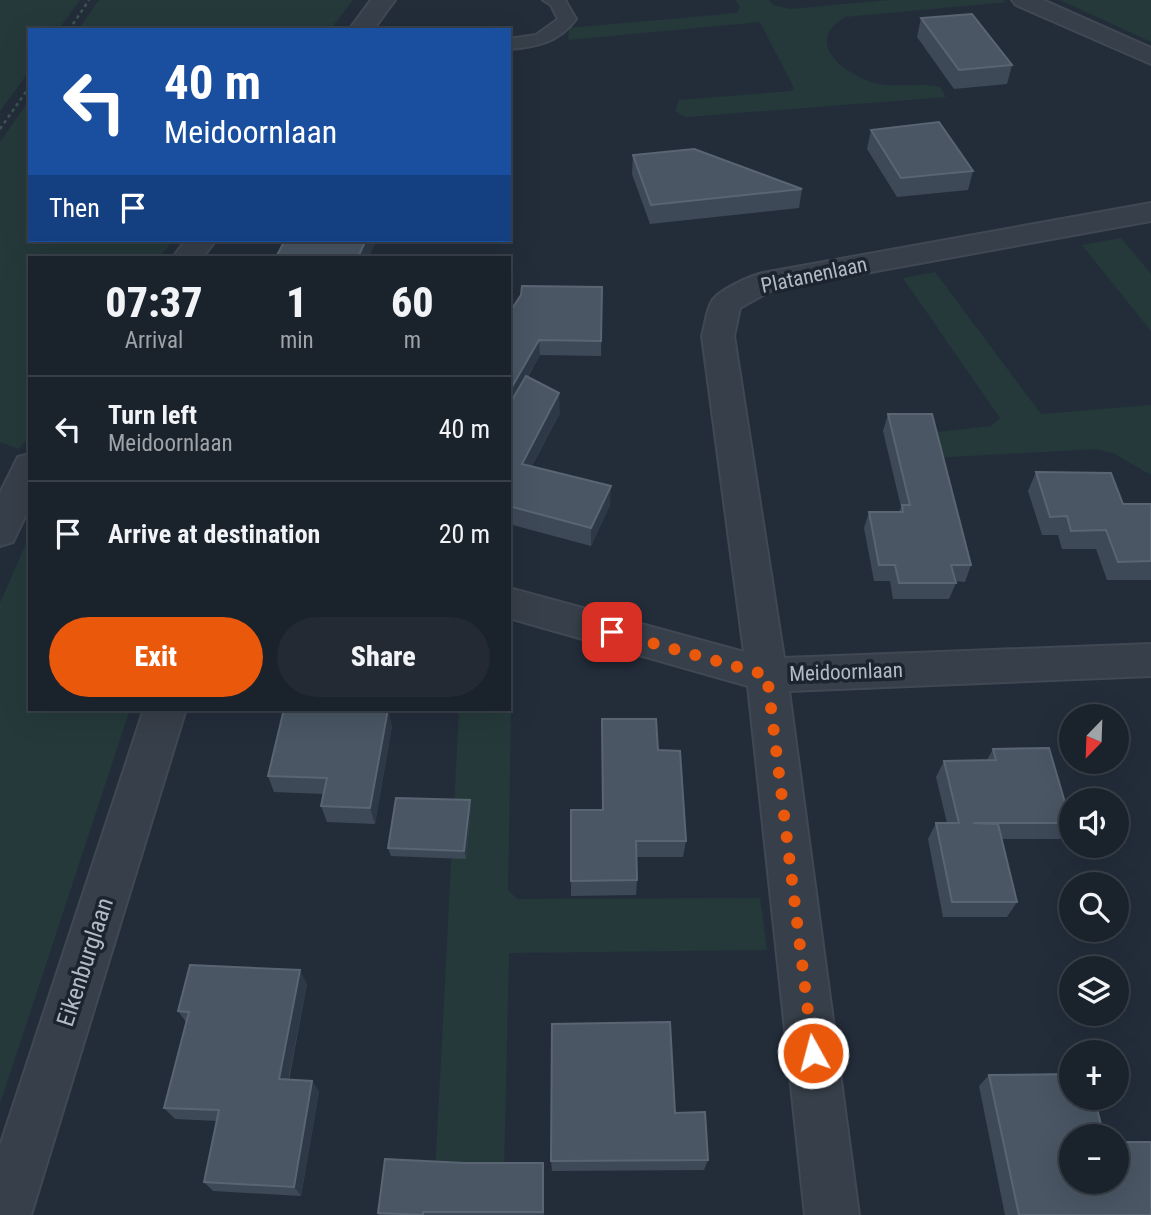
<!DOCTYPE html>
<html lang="en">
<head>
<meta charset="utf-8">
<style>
	:root { --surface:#1a222c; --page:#232a34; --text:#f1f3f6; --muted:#9fa4a9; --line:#383f48; --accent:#ea580c }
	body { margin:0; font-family:"Roboto Condensed",sans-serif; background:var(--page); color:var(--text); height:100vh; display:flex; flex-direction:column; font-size:26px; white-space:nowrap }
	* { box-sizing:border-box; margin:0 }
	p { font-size:23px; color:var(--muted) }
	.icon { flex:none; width:38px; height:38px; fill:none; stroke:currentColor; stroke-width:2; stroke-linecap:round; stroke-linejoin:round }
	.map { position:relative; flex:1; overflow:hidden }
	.details { position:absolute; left:28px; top:256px; width:483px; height:455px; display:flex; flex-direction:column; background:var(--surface); border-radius:0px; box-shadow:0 7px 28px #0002,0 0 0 2px var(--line) }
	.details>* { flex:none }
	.banner { position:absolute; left:28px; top:28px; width:483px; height:214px; border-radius:0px; box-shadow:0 7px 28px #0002,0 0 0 2px var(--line); background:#1a4fa0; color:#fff; overflow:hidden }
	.needle { width:46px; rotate:203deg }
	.buttons { position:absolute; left:1059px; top:704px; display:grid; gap:14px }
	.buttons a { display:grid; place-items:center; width:70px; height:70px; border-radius:50%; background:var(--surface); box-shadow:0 7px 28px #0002,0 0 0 2px var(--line); font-size:35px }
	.pin { position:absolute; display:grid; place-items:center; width:60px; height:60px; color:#fff; margin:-30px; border-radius:14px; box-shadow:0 4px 10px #0006 }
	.me { position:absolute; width:77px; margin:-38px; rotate:353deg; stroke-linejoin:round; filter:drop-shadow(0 0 5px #0008) }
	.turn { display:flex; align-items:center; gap:24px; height:147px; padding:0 21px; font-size:32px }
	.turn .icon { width:91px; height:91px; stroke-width:2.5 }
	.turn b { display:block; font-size:49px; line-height:60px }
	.then { display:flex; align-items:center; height:66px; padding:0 21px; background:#0003; gap:14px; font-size:26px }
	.eta { display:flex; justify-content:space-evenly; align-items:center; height:119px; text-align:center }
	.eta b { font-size:42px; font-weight:800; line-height:49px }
	.button { display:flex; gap:14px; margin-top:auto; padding:14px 21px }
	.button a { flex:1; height:80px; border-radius:42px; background:var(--accent); color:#fff; font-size:28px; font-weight:800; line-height:80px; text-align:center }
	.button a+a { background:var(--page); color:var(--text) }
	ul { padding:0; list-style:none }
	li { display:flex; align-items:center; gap:21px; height:105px; padding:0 21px; border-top:2px solid var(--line) }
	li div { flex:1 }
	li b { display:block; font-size:26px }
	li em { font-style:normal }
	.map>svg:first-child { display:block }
	.green { fill:#25393b }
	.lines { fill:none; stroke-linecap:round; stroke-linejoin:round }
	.lane-casing { stroke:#404853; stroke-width:4 }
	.street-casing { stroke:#404853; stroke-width:4 }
	.path { stroke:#3e5253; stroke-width:2.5; stroke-dasharray:3.5 3.5; stroke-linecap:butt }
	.lane { fill:#373f4a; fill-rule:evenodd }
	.street { fill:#373f4a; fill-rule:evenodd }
	.wall { fill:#3e4958 }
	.shaded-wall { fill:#2e3947 }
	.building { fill:#4a5664; stroke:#5a6573; stroke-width:2 }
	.route { stroke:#ea580c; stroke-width:12; stroke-dasharray:0 21.6 }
	.labels { text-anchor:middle; stroke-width:7; stroke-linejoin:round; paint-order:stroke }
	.street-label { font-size:21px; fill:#b2bac6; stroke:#1c242f }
	.near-street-label { font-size:24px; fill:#b2bac6; stroke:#1c242f }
</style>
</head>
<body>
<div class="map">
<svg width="1151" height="1215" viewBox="0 0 1151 1215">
	<rect width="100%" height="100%" fill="#232d3a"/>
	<g class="green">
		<path d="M0 0H80L58 30H30V70L0 111Z"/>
		<path d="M99 0H353L330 30H78Z"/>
		<path d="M735 0H769L773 5 790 9 888 0H1003L1007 2 845 17C802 42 844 74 874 83 896 89 918 82 940 87L946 97 686 117 675 111 679 100 791 91 794 88 760 22 568 40 569 28 737 13 740 7Z"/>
		<path d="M1060 0H1151V42Z"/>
		<path d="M30 99V240H173L160 257H30V435L19 449 0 442V142Z"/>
		<path d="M1121 238 1151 274V331L1082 245Z"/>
		<path d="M935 272 1041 414 1151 405V475L1113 453 1097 449 932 458 920 434 991 426 1000 418 903 278Z"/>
		<path d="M30 534V709H130L0 1104V603Z"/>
		<path d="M509 647H512L508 890 517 899 760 898 767 950 509 953 503 1215H433L459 709H509Z"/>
	</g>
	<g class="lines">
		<defs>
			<path id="lane" d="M543 0H565L576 19C559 42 537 47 509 49V39L536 35 558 19 551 5Z"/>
			<g id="street">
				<path d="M371 0H395L373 30H349Z"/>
				<path d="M1012 0H1043L1151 48V64L1016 5Z"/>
				<path d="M1151 203V221L772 290 740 308 734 336 784 658 1151 644V676L789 691 859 1215H805L748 686 509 618V588L744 652 702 336C705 326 706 313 711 303 716 291 750 276 763 273Z"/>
				<path d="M186 240H216L203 257H173Z"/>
				<path d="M30 454V506L13 542 0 546V493L18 457Z"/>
				<path d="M144 709H186L31 1215H0V1146Z"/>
			</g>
		</defs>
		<use href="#lane" class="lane-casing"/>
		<use href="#street" class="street-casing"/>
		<g class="path">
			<path d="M69 30 89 0"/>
			<path d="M0 129 30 86"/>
		</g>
		<use href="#lane" class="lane"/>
		<use href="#street" class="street"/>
	</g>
	<g class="wall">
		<path d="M921 18 1012 65 1007 84 954 89 917 37Z"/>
		<path d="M871 130 973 171 968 190 897 197 867 149Z"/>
		<path d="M633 155 802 189 799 208 650 224 632 174Z"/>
		<path d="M602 287 601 356 540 355 528 377 560 413 532 466 610 505 591 546 509 524V310Z"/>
		<path d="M888 414 971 565 965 582 955 581 956 583 949 599H893L890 581H874L864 528 869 512H899L901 507 883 431Z"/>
		<path d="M1036 472 1123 504H1151V580H1107L1096 549H1062L1058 535H1042L1028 491Z"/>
		<path d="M602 719 658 750 686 841 683 857H636L637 880 636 895 571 896V810H602Z"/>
		<path d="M392 726 375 824 327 822 321 806 324 794 274 792 268 776Z"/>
		<path d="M993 749 1071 824 1060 839H1002L1017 902 1007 917H943L928 839 936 823H947L936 777 944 761 987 760Z"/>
		<path d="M471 808 466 859 391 856 388 848Z"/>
		<path d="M307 984 289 1080 312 1081 319 1092 301 1196 213 1191 204 1182 217 1121 175 1119 164 1108 186 1022 178 1011Z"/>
		<path d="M989 1075 1071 1181 1151 1215H1005L979 1086Z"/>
		<path d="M708 1160 704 1170 552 1171 551 1161Z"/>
		<path d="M544 1168V1215H379L378 1213Z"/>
	</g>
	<g class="shaded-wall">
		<path d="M366 240H377L369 257H358Z"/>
		<path d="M539 340 540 355 509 409V392Z"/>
		<path d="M559 393 560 413 523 483 522 464Z"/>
		<path d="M611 486 610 505 591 546V528Z"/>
		<path d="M388 709 392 726 375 824 370 808Z"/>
		<path d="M470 800 471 808 466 859 464 851Z"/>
		<path d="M300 970 307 984 286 1091 279 1079Z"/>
		<path d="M312 1081 319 1092 301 1196 294 1187Z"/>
	</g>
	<g class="building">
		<path d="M972 14 1012 65 959 70 921 18Z"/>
		<path d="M939 122 973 171 901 178 871 130Z"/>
		<path d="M694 149 802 189 651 205 633 155Z"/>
		<path d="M285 240H366L358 257H276Z"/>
		<path d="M522 286 602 287 601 341 539 340 509 392V310H511L521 295Z"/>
		<path d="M526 376 559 393 522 464 611 486 591 528 509 506V405Z"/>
		<path d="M888 414H932L971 565H951L956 583H899L895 565H879L869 512H903L902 505H910Z"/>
		<path d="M1036 472 1111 473 1123 504H1151V561L1118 562 1106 530 1071 531 1067 516 1050 517Z"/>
		<path d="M284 709H388L370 808 321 806 327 778 268 776Z"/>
		<path d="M602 719H656L658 750 680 751 686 841H636L637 880 571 881V810H603Z"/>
		<path d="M1049 748 1071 823H973L998 824 1017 902H952L936 823H959L944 761 996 760 993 749Z"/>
		<path d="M396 798 470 800 464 851 388 848Z"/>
		<path d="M190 965 300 970 279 1079 312 1081 294 1187 204 1182 219 1110 164 1108 189 1012 178 1011Z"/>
		<path d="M670 1022 675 1113 705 1112 708 1160 551 1161 552 1024Z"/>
		<path d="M1071 1074V1097H1094L1104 1136H1071V1181H1116V1142H1151V1215H1019L989 1075Z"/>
		<path d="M385 1159 464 1163H543V1212H423V1215L378 1213Z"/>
	</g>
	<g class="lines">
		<path class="route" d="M612 632 767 675 813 1053"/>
	</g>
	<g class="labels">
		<g class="street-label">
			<text transform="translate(814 275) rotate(-12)" y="7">Platanenlaan</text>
			<text transform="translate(846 672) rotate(-2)" y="7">Meidoornlaan</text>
		</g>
		<g class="near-street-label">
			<text transform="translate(85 962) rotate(-72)" y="8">Eikenburglaan</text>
		</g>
	</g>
</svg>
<div class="buttons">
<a><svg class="needle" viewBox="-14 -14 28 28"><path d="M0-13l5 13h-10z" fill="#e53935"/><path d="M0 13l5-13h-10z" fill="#9fa4a9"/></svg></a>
<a><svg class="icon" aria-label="sound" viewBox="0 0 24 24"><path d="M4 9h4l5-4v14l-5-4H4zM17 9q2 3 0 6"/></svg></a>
<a><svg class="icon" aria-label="search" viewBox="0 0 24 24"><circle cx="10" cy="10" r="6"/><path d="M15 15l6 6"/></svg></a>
<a><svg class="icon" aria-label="layers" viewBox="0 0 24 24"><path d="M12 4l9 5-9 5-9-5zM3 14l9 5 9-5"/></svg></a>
<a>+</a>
<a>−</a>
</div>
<div class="pin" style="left:612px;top:632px;background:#d93025"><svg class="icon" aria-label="arrive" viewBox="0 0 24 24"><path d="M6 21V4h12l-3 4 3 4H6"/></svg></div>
<svg class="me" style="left:813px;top:1053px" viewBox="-20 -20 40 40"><circle r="17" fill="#ea580c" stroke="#fff" stroke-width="3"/><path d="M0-11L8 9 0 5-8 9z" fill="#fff"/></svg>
<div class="banner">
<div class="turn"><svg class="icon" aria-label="left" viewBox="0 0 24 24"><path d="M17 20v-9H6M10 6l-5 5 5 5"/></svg><div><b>40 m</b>Meidoornlaan</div></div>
<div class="then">Then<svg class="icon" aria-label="arrive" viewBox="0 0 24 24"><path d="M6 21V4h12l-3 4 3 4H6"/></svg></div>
</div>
<section class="details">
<div class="eta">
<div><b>07:37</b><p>Arrival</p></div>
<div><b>1</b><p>min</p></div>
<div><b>60</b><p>m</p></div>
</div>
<ul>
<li><svg class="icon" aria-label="left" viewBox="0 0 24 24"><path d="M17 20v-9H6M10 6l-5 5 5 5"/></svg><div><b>Turn left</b><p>Meidoornlaan</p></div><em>40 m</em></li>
<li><svg class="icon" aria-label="arrive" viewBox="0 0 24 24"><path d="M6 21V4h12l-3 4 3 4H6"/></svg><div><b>Arrive at destination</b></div><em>20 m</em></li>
</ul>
<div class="button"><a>Exit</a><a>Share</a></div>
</section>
</div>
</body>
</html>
